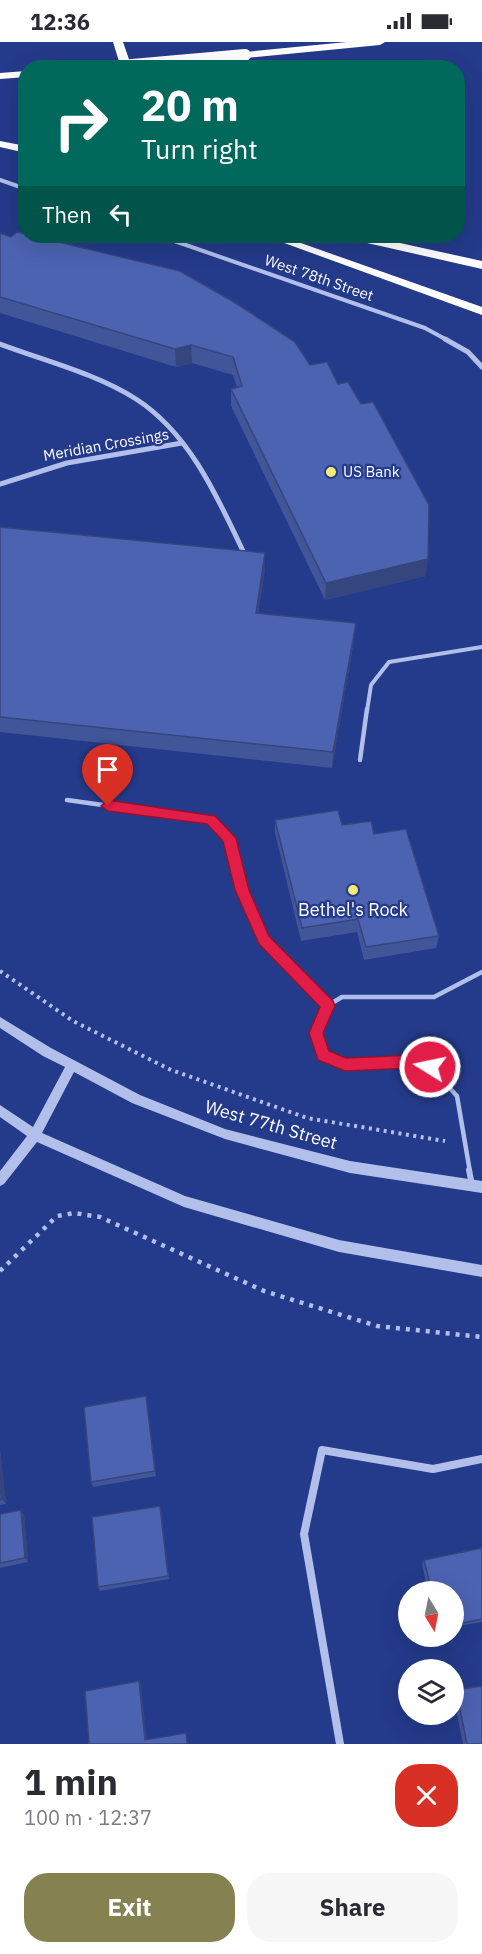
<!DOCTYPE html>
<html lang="en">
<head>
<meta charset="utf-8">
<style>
	:root { --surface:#fff; --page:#f7f7f7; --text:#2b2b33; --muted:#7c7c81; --accent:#858151 }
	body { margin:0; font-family:"IBM Plex Sans",sans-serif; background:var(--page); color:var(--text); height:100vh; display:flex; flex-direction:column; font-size:22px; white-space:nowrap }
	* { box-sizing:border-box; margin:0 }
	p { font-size:20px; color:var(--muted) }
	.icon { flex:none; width:33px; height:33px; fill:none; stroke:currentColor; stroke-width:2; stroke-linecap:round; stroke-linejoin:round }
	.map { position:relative; height:1702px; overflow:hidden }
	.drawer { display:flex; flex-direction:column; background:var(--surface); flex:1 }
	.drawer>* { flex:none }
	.guide { position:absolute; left:18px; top:18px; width:447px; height:183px; border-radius:24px; box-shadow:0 6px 24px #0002; background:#00695c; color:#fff; overflow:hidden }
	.needle { width:39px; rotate:170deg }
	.tools { position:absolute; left:398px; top:1539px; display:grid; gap:12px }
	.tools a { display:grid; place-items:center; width:66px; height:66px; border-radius:50%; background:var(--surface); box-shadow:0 6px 24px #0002; font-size:30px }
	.pin { position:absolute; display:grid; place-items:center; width:51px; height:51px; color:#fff; margin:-62px -26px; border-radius:50% 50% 50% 0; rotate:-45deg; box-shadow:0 0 6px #0007 }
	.pin .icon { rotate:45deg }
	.me { position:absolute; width:66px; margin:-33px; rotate:280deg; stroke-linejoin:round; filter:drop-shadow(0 0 4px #0008) }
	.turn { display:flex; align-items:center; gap:21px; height:126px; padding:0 24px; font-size:27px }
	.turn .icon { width:78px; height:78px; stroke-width:2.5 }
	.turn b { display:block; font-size:42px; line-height:51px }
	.then { display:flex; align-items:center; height:57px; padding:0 24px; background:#0003; gap:12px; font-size:22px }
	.round { display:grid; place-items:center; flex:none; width:63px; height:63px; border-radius:24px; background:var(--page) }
	.headline { display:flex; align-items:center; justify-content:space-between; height:102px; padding:0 24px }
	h1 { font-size:36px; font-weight:700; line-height:45px }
	.primary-button { display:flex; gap:12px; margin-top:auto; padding:12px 24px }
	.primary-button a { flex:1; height:69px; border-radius:24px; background:var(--accent); color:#fff; font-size:24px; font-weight:700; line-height:69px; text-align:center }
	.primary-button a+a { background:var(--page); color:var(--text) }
	.status { display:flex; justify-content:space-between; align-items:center; height:42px; padding:0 30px; background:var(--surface); direction:ltr }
	.status svg { height:16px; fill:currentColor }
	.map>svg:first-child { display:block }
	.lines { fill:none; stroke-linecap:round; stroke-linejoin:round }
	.path-far1 { stroke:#b1bfea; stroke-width:4; stroke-dasharray:3 4.5; stroke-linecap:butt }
	.path { stroke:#b1bfea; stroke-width:4.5; stroke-dasharray:4 6; stroke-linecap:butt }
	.service-far2 { stroke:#b1bfea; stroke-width:4 }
	.service-far1 { stroke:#b1bfea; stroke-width:4.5 }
	.service { stroke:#b1bfea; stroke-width:6 }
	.minor-far2 { stroke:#b1bfea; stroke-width:4 }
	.minor-far1 { stroke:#b1bfea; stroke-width:5 }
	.minor { stroke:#b1bfea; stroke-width:8 }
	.tertiary { fill:#b1bfea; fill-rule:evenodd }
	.motorway { fill:#fff; fill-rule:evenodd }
	.motorway-bridge { stroke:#fff; stroke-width:12 }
	.wall { fill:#415599 }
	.shaded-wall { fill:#35457d }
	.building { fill:#4c63b2; stroke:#35457d; stroke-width:1.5 }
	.route { fill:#e11d48; stroke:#92132f; stroke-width:1.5 }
	.poi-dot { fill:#f4eb75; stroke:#243a8a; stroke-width:2 }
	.labels { text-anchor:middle; stroke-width:4.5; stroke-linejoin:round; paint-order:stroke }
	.far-street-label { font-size:15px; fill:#fff; stroke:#243a8a }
	.far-poi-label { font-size:15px; fill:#fff; stroke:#243a8a; text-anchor:start }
	.poi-label { font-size:18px; fill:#fff; stroke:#243a8a }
	.street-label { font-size:18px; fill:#fff; stroke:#243a8a }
</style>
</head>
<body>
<div class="status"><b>12:36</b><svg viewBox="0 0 49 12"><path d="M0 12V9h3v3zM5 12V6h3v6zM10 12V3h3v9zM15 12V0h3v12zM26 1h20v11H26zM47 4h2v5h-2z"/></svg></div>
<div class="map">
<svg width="482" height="1702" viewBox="0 0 482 1702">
	<rect width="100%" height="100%" fill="#243a8a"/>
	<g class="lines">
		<path class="path-far1" d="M0 929 73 979 171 1028 307 1076 445 1099"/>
		<path class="path" d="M0 1229 57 1174 74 1171 100 1175 264 1249 377 1284 482 1295"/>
		<path class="service-far2" d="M367 669 371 643 389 620 482 605"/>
		<g class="service-far1">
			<path d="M360 718 367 667"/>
			<path d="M67 758 210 778 229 796 242 848 264 898 327 964"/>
			<path d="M470 1130 457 1054 430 1025 414 1019 345 1023 324 1013 316 991 327 964 342 955H434L482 930"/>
		</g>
		<path class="service" d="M469 1128 472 1143"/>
		<g class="minor-far2">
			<path d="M0 138 26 147"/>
			<path d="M160 194 425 286 447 298"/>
		</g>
		<g class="minor-far1">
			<path d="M445 297 468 310 482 325"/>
			<path d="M0 302C45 319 95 331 136 357 189 391 217 454 243 509"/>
			<path d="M0 442 67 421 182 401"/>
		</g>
		<path class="minor" d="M340 1702 304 1492 322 1408 433 1427 482 1417"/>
		<path class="tertiary" d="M0 975 51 1006 140 1053 225 1087 350 1119 482 1139V1151L350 1131 225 1097 132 1061 74 1030 42 1091 185 1154 339 1198 482 1223V1235L339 1210 184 1165 37 1100 4 1142 0 1144V1129L27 1094 0 1075V1063L33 1085 65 1025 43 1014 0 986Z"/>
		<g class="motorway">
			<path d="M113 0H123L132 26H121Z"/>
			<path d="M347 0H385L380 3 245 16 240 13 245 10Z"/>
			<path d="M26 29V35L0 37V31Z"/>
			<path d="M0 99 26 104V111L0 105Z"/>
			<path d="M265 194H281L482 265V273Z"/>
			<path d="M348 194H368L482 219V227L354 198Z"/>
		</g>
		<path class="motorway-bridge" d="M98 26 245 13"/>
	</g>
	<g class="wall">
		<path d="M0 191 11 195 180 229 426 534 325 558 231 364V347L237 345 233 333 192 321 176 325 0 271Z"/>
		<path d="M0 485 265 528 258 572 354 598 332 726 0 690Z"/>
		<path d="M275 778 342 783 374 792 439 894 436 906 364 918 357 890 301 899 275 791Z"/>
		<path d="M146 1354 156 1434 93 1445 91 1440Z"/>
		<path d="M0 1408 6 1462 0 1463Z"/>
		<path d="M161 1469 169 1537 100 1549 98 1545Z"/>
		<path d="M0 1472H24L28 1520 0 1526Z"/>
		<path d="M482 1506V1580L453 1585V1550H428L422 1522 424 1518Z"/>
		<path d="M456 1648 482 1702H463L453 1652V1650Z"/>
	</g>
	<g class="shaded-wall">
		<path d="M191 303 192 321 176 325 175 307Z"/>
		<path d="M265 511V528L255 588 256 571Z"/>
		<path d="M428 517 426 534 325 558 326 541Z"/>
		<path d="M356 581 354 598 332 726 333 710Z"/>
		<path d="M0 1408 6 1462 2 1457 0 1434Z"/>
		<path d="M21 1468 24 1472 28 1520 25 1516Z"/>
		<path d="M139 1639 141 1642 147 1700 145 1698Z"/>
	</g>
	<g class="building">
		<path d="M17 190 26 192V194H33L180 229 234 260 295 300 310 323 327 320 338 342 348 340 361 362 373 360 429 463 428 517 326 541 231 347 242 344 233 315 191 303 175 307 0 255V191L11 195Z"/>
		<path d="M0 485 265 511 256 571 356 581 333 710 0 675Z"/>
		<path d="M338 768 342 783 371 779 374 792 406 787 439 894 366 905 358 877 302 886 275 778Z"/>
		<path d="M146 1354 155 1429 91 1440 84 1365Z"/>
		<path d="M0 1434 2 1457 0 1458Z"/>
		<path d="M160 1464 168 1534 98 1545 92 1475Z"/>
		<path d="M21 1468 25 1516 0 1521V1472Z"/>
		<path d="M482 1506V1577L453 1583V1550H432L424 1518Z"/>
		<path d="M139 1639 145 1698 186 1691 187 1702H89L85 1649Z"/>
		<path d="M482 1644V1702H467L456 1648Z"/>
	</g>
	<path class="route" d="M108 758 215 774 236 796 249 848 269 894 333 959 335 964 323 991 329 1009 346 1016 414 1013 435 1020 437 1025 435 1030 430 1032 414 1026 345 1029 318 1018 309 991 320 965 259 902 235 848 223 799 207 782 108 769 101 764Z"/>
	<g class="poi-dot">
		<circle cx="331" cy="430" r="6"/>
		<circle cx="353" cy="848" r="6"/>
	</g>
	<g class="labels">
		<g class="far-street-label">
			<text transform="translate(319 236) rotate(19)" y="5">West 78th Street</text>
			<text transform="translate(106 403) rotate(-10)" y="5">Meridian Crossings</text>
		</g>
		<g class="far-poi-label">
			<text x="343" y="435">US Bank</text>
		</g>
		<g class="poi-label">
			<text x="353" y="874">Bethel's Rock</text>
		</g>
		<g class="street-label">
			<text transform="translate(271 1083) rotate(16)" y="6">West 77th Street</text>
		</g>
	</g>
</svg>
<div class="tools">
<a><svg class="needle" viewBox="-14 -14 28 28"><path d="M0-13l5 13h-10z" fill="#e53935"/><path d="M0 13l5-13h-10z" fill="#7c7c81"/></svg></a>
<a><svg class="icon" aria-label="layers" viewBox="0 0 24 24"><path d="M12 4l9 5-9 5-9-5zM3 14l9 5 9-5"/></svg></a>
</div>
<div class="pin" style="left:108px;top:764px;background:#d93025"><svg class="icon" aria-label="arrive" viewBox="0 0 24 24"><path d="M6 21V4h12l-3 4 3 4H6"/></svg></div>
<svg class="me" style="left:430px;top:1025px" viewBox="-20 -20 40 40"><circle r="17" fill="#e11d48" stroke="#fff" stroke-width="3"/><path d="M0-11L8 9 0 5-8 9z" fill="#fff"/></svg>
<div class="guide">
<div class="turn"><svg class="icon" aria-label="right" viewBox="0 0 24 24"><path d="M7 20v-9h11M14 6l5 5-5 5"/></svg><div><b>20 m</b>Turn right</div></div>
<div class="then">Then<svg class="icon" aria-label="left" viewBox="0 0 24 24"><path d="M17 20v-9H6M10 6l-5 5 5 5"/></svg></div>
</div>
</div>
<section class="drawer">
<div class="headline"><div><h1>1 min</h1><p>100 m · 12:37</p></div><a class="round" style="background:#d93025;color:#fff"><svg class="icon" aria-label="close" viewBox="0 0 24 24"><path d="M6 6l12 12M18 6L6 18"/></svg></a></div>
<div class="primary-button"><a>Exit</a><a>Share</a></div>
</section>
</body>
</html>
